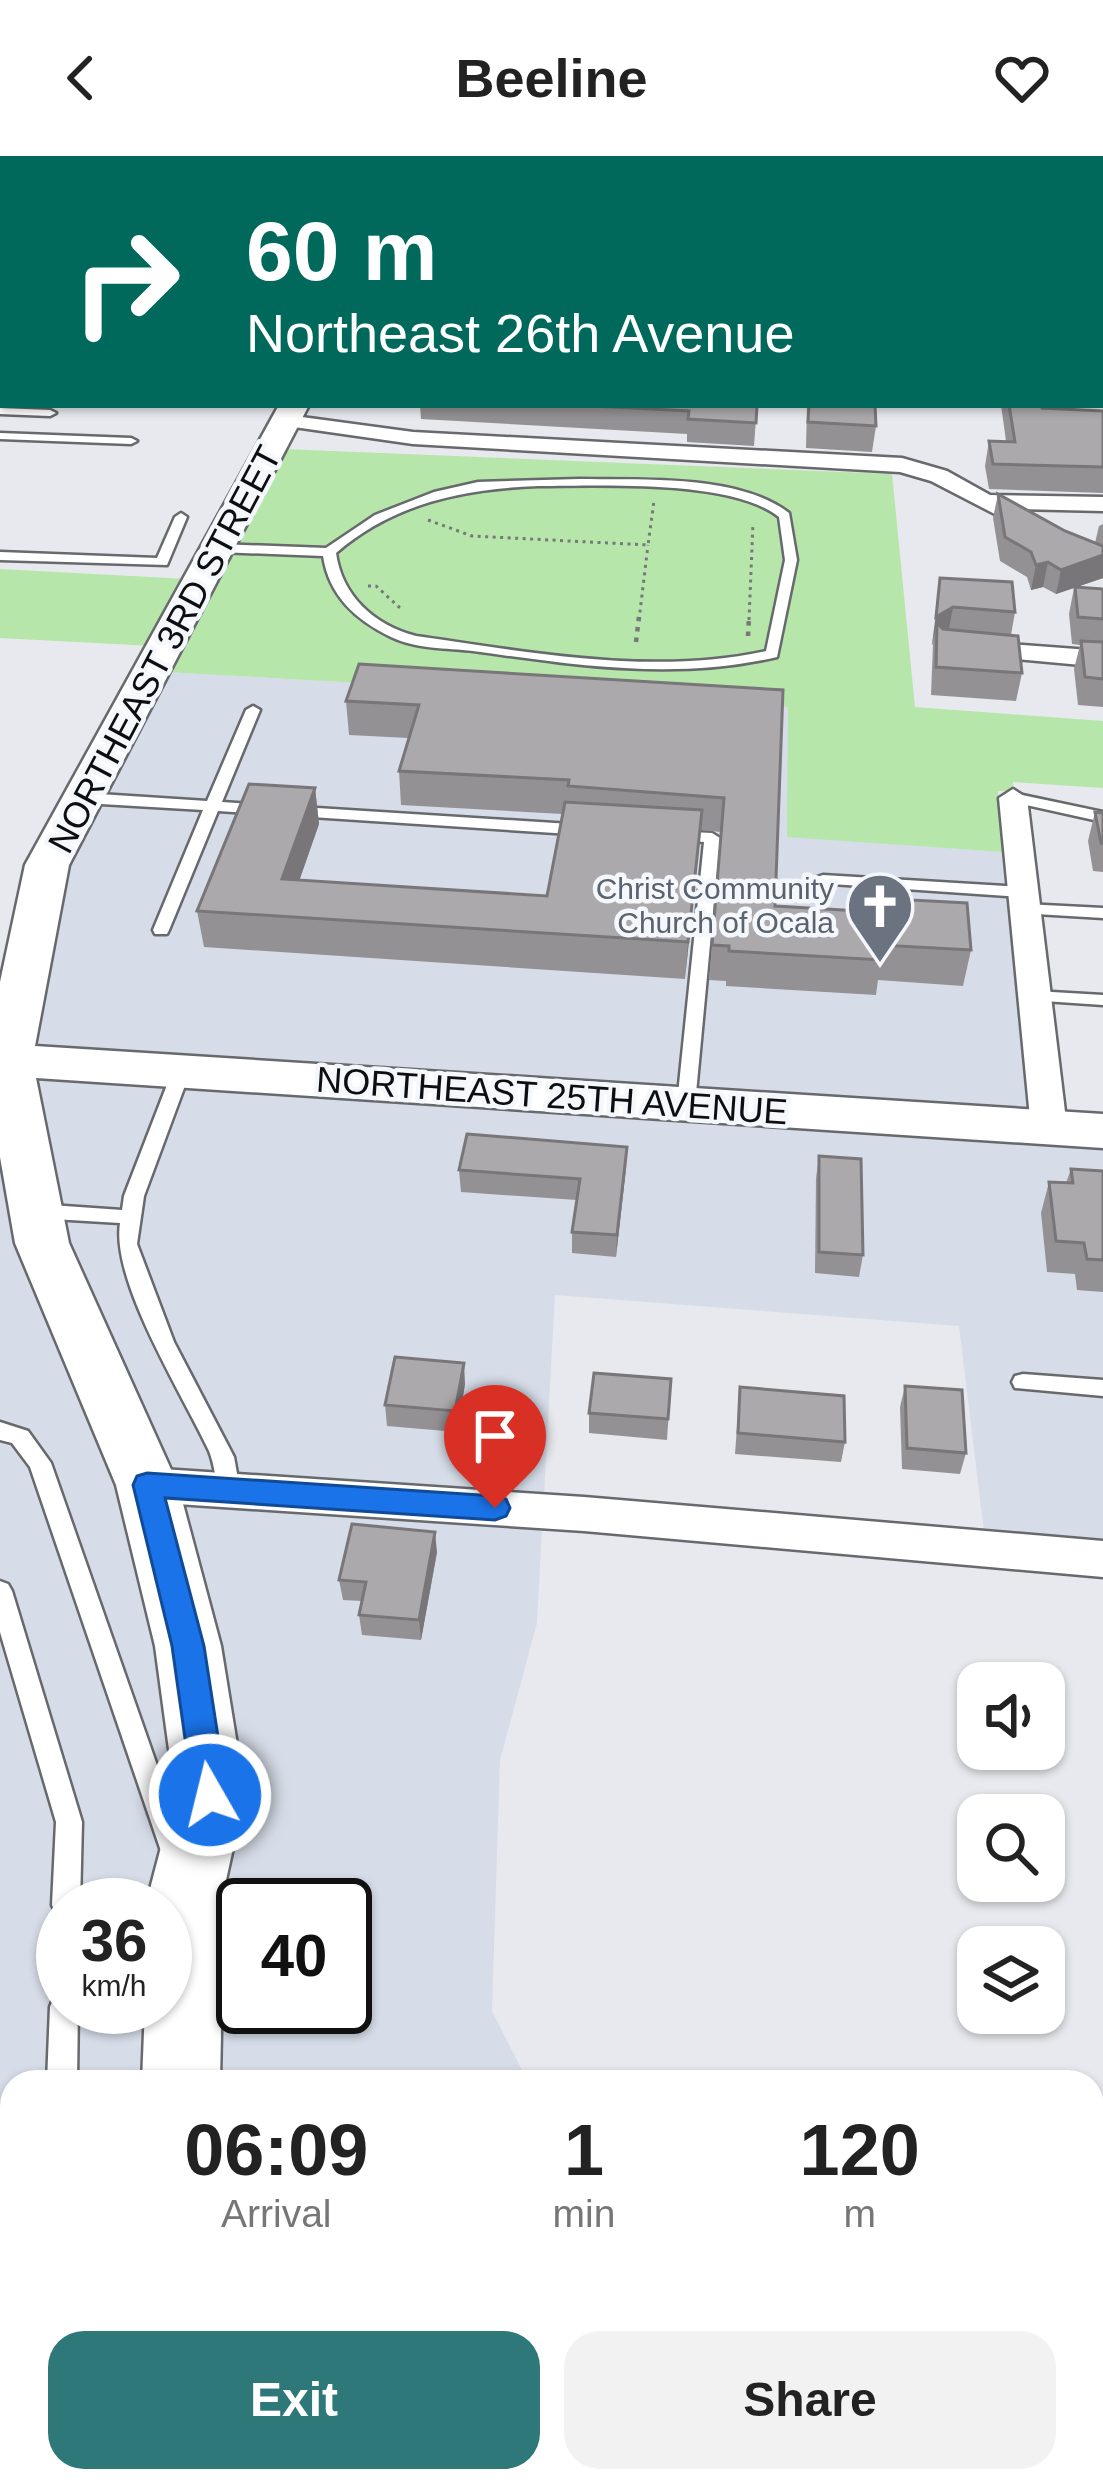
<!DOCTYPE html>
<html lang="en">
<head>
<meta charset="utf-8">
<style>
	:root { --surface:#fff; --page:#f2f2f2; --text:#222; --muted:#767676; --accent:#2e7879 }
	body { margin:0; font-family:Helvetica,sans-serif; background:var(--page); color:var(--text); height:100vh; display:flex; flex-direction:column; font-size:45px; white-space:nowrap }
	* { box-sizing:border-box; margin:0 }
	p { font-size:39px; color:var(--muted) }
	.icon { flex:none; width:66px; height:66px; fill:none; stroke:currentColor; stroke-width:2; stroke-linecap:round; stroke-linejoin:round }
	.map { position:relative; flex:1; overflow:hidden }
	.sheet { position:absolute; left:0px; top:1914px; width:1104px; height:423px; display:flex; flex-direction:column; background:var(--surface); border-radius:36px 36px 0 0; box-shadow:0 3px 9px #0004 }
	.sheet>* { flex:none }
	.top-card { position:absolute; left:0px; top:0px; width:1104px; height:252px; box-shadow:0 3px 9px #0004; background:#00695c; color:#fff; overflow:hidden }
	.fabs { position:absolute; left:957px; top:1506px; display:grid; gap:24px }
	.fabs a { display:grid; place-items:center; width:108px; height:108px; border-radius:24px; background:var(--surface); box-shadow:0 3px 9px #0004; font-size:60px }
	.speed { position:absolute; left:36px; top:1722px; display:flex; gap:24px; font-size:60px; font-weight:700; text-align:center }
	.speed>* { display:grid; place-content:center; width:156px; height:156px; border-radius:50%; background:var(--surface); box-shadow:0 3px 9px #0004; line-height:1 }
	.speed small { font-size:30px; font-weight:400 }
	.speed .limit { border:6px solid #111; border-radius:18px; background:#fff; color:#111 }
	.pin { position:absolute; display:grid; place-items:center; width:102px; height:102px; color:#fff; margin:-123px -51px; border-radius:50% 50% 50% 0; rotate:-45deg; box-shadow:0 0 12px #0007 }
	.pin .icon { rotate:45deg }
	.me { position:absolute; width:132px; margin:-66px; rotate:352deg; stroke-linejoin:round; filter:drop-shadow(0 0 9px #0008) }
	.turn { display:flex; align-items:center; gap:42px; height:252px; padding:0 48px; font-size:54px }
	.turn .icon { width:156px; height:156px; stroke-width:2.5 }
	.turn b { display:block; font-size:84px; line-height:102px }
	.eta { display:flex; justify-content:space-evenly; align-items:center; height:204px; text-align:center }
	.eta b { font-size:72px; font-weight:700; line-height:84px }
	.button { display:flex; gap:24px; margin-top:auto; padding:24px 48px }
	.button a { flex:1; height:138px; border-radius:36px; background:var(--accent); color:#fff; font-size:48px; font-weight:700; line-height:138px; text-align:center }
	.button a+a { background:var(--page); color:var(--text) }
	header { display:flex; justify-content:space-between; align-items:center; height:156px; padding:0 48px; background:var(--surface); font-size:54px; font-weight:700 }
	.map>svg:first-child { display:block }
	.built { fill:#d6dde8; fill-rule:evenodd }
	.green { fill:#b6e6a9 }
	.lines { fill:none; stroke-linecap:round; stroke-linejoin:round }
	.lane-casing { stroke:#67696d; stroke-width:5 }
	.street-casing { stroke:#67696d; stroke-width:5 }
	.secondary-casing { stroke:#67696d; stroke-width:5 }
	.path-far1 { stroke:#76787b; stroke-width:3; stroke-dasharray:3 4.5; stroke-linecap:butt }
	.path { stroke:#76787b; stroke-width:4.5; stroke-dasharray:4.5 6; stroke-linecap:butt }
	.lane { fill:#fff; fill-rule:evenodd }
	.street { fill:#fff; fill-rule:evenodd }
	.secondary { fill:#fff; fill-rule:evenodd }
	.wall { fill:#949195 }
	.shaded-wall { fill:#787679 }
	.building { fill:#aca9ad; stroke:#787679; stroke-width:3 }
	.route { fill:#1a73e8; stroke:#114b97; stroke-width:3 }
	.labels { text-anchor:middle; stroke-width:9; stroke-linejoin:round; paint-order:stroke }
	.far-worship-label { font-size:30px; fill:#5b616d; stroke:#f4f7fb; text-anchor:end }
	.street-label { font-size:36px; fill:#0d0e0f; stroke:#f4f7fb }
</style>
</head>
<body>
<header><svg class="icon" aria-label="back" viewBox="0 0 24 24"><path d="M15 5l-7 7 7 7"/></svg>Beeline<svg class="icon" aria-label="heart" viewBox="0 0 24 24"><path d="M12 20l-8-8c-3-5 5-10 8-4 3-6 11-1 8 4z"/></svg></header>
<div class="map">
<svg width="1103" height="2335" viewBox="0 0 1103 2335">
	<rect width="100%" height="100%" fill="#e7e9ee"/>
	<g class="built">
		<path d="M165 516 788 551V680L1003 696 1029 959 28 895 63 709Z"/>
		<path d="M29 916 1103 986V1386L984 1376 959 1170 555 1139 544 1339 165 1314 61 1083Z"/>
		<path d="M0 965 128 1343 184 1640 159 1749H63V1851H155L152 1926H12V2325H116L115 2335H0Z"/>
		<path d="M175 1346 542 1372 537 1467 500 1604 492 1855 528 1926H210ZM243 1749H345V1851H243Z"/>
		<path d="M182 2325H647L648 2335H181Z"/>
	</g>
	<g class="green">
		<path d="M283 293 892 318 915 551 1103 565V632L1013 626V635H998L1003 696 787 681 788 551 165 516Z"/>
		<path d="M0 413 188 423 152 490 0 482Z"/>
	</g>
	<g class="lines">
		<defs>
			<g id="lane">
				<rect x="0" y="7" width="3" height="6"/>
				<rect x="0" y="174" width="3" height="6"/>
				<rect x="1101" y="225" width="2" height="6"/>
				<path d="M0 252 50 254 56 257 50 260 0 258Z"/>
				<path d="M0 277 131 282 137 285 131 288 0 283Z"/>
				<path d="M579 323C641 324 739 318 789 357L797 404 777 501C676 525 574 509 473 495 446 492 416 493 391 481 356 464 329 440 323 400L218 396 212 392 218 388 326 392 375 359 434 336 478 326ZM538 330C600 330 731 323 779 361L785 404 766 495C653 520 529 496 416 480 374 469 342 440 336 397 394 347 463 333 538 330Z"/>
				<path d="M181 357 187 361 167 409 0 404V396L157 402 175 361Z"/>
				<path d="M253 550 260 554 222 646 586 669 594 674 586 679 218 655 169 774 167 778H155L153 774 203 654 84 647 76 642 84 637 207 645 246 554Z"/>
				<path d="M1013 637 1103 656V666L1008 645V639Z"/>
				<path d="M671 675 712 677 720 682 695 948 686 954 677 948 704 686 665 683V677Z"/>
				<path d="M823 719 1023 731 1031 736 1023 741 817 727V721Z"/>
				<path d="M1025 748 1103 752V762L1019 757 1017 753Z"/>
				<path d="M1035 835 1103 839V849L1029 844 1026 840Z"/>
				<path d="M181 910 190 916 144 1040 137 1088 174 1186 234 1301 240 1334 237 1340 229 1343 221 1340C215 1326 215 1309 209 1295 183 1239 111 1126 120 1067L36 1062 26 1055 36 1048 122 1054 124 1040 172 916Z"/>
				<path d="M1023 1218 1103 1224V1240L1015 1232 1012 1226 1015 1220Z"/>
				<path d="M0 1266 28 1275 51 1307 188 1698 184 1707 175 1711 166 1707 162 1698 30 1311 12 1287 0 1284Z"/>
				<path d="M0 1425 8 1428 12 1435 82 1666 80 1749H63V1761L56 1758 52 1749 56 1666 0 1476Z"/>
				<path d="M63 1837V1851H78L77 1926H47L50 1851 54 1841Z"/>
				<path d="M12 2224V2300L0 2305V2230Z"/>
			</g>
			<g id="street">
				<path d="M72 0H89L70 3Z"/>
				<path d="M599 0H689L691 3H601Z"/>
				<rect x="1063" y="0" width="16" height="3"/>
				<rect x="1101" y="14" width="2" height="10"/>
				<path d="M0 78H3L0 92Z"/>
				<rect x="1101" y="85" width="2" height="11"/>
				<rect x="1101" y="181" width="2" height="12"/>
				<path d="M287 259 413 276 902 302 947 315 990 339 1103 341V355L1017 353 1103 398V414L931 325 900 316 413 288 280 269 276 265Z"/>
				<path d="M971 485 1103 495V511L962 498 958 493Z"/>
				<path d="M1013 633 1027 642 1067 972 1061 980H1037L1031 972 999 642Z"/>
				<path d="M147 1312 584 1341 1103 1385V1421L584 1375 147 1346 132 1341 126 1329 132 1317Z"/>
				<path d="M1092 2103 1103 2104V2162L1092 2161Z"/>
			</g>
			<g id="secondary">
				<path d="M404 0H428L402 3Z"/>
				<path d="M279 249H309L69 709 35 890 1103 958V992L36 922 69 1087 178 1329 221 1490 245 1638 224 1733 220 1926H142L145 1851H165V1749H150V1733L175 1638 155 1490 116 1329 15 1087 0 1001V826L25 709Z"/>
				<path d="M103 2325H193L192 2335H102Z"/>
			</g>
		</defs>
		<use href="#lane" class="lane-casing"/>
		<use href="#street" class="street-casing"/>
		<use href="#secondary" class="secondary-casing"/>
		<g class="path-far1">
			<path d="M428 364 472 380 648 389 654 345"/>
			<path d="M368 430H376L400 452"/>
			<path d="M639 464 648 389"/>
			<path d="M749 464 753 367"/>
		</g>
		<g class="path">
			<path d="M748 480 749 461"/>
			<path d="M636 486 639 461"/>
		</g>
		<use href="#lane" class="lane"/>
		<use href="#street" class="street"/>
		<use href="#secondary" class="secondary"/>
	</g>
	<g class="wall">
		<path d="M0 0H43L40 3 3 2Z"/>
		<path d="M420 249H757L754 290 687 286V278L421 263Z"/>
		<path d="M807 249H875L876 270 872 296 806 292Z"/>
		<path d="M1001 249H1041L1042 252 1103 255V337L989 333 985 310 989 285H1006Z"/>
		<path d="M998 338 1065 375 1095 387 1099 370 1103 368V422L1077 431 1103 433V551L1078 549 1074 513 1080 489 1072 488 1069 458 1074 432 1056 438 1043 431 1031 434 1027 421 1000 405 993 362Z"/>
		<path d="M940 422 1015 456 1011 479 1022 517 1016 545 931 539 933 488 932 489Z"/>
		<path d="M783 534 775 750 891 757 893 743 971 794 963 830 878 824 876 839 726 830V825L709 824 721 676 700 674 685 823 204 791 197 755 315 632 319 668 299 724 547 740 562 658 401 649 399 615 408 582 349 579 346 545Z"/>
		<path d="M1095 656 1103 657V716L1093 715 1088 685Z"/>
		<path d="M627 991 616 1101 572 1097V1076L577 1044 461 1036 459 1014Z"/>
		<path d="M819 1000 863 1099 859 1121 815 1117 816 1022Z"/>
		<path d="M1071 1013 1103 1015V1136L1077 1134 1075 1118 1047 1116 1041 1057 1049 1026 1066 1027Z"/>
		<path d="M671 1223 667 1284 589 1277V1257Z"/>
		<path d="M465 1228 457 1276 387 1270 385 1249Z"/>
		<path d="M905 1230 966 1297 960 1318 902 1313 900 1251Z"/>
		<path d="M740 1231 845 1286 841 1306 735 1298Z"/>
		<path d="M437 1396 421 1484 362 1479 359 1459 362 1445 343 1444 339 1424Z"/>
	</g>
	<g class="shaded-wall">
		<path d="M1103 399V422L1056 438 1061 414Z"/>
		<path d="M1048 406 1043 431 1031 434 1036 409Z"/>
		<path d="M953 451 948 478 937 467 932 489 936 461Z"/>
		<path d="M315 632 319 668 287 760 282 723Z"/>
		<path d="M702 654 699 690 685 823 688 786Z"/>
		<path d="M627 991 626 1012 616 1101 617 1079Z"/>
		<path d="M464 1207 465 1228 457 1276 455 1255Z"/>
		<path d="M435 1376 437 1396 421 1484 419 1464Z"/>
	</g>
	<g class="building">
		<path d="M574 249H757L756 267 688 263 689 255Z"/>
		<path d="M809 249H875L876 270 808 266Z"/>
		<path d="M1009 249H1041L1042 252 1103 255V311L993 308 989 285 1015 286Z"/>
		<path d="M998 338 1065 375 1103 390V399L1061 414 1048 406 1036 409 1031 396 1005 381Z"/>
		<path d="M940 422 1012 426 1015 456 953 451 936 461Z"/>
		<path d="M1075 431 1103 433V463L1078 461Z"/>
		<path d="M937 467 943 473 1018 480 1022 517 936 511Z"/>
		<path d="M1081 485 1103 486V523L1085 521Z"/>
		<path d="M359 508 783 534 775 750 894 757 893 743 967 747 971 794 881 789 882 804 729 795V790L712 789 724 642 568 630 569 624 399 615 419 549 346 545Z"/>
		<path d="M249 628 315 632 282 723 547 740 565 646 702 654 688 786 197 755Z"/>
		<path d="M1095 656 1103 657V687H1101Z"/>
		<path d="M467 978 627 991 617 1079 572 1076 580 1023 459 1014Z"/>
		<path d="M819 1000 861 1003 863 1099 819 1096Z"/>
		<path d="M1071 1013 1103 1015V1104L1087 1103 1084 1087 1056 1085 1049 1026 1073 1027Z"/>
		<path d="M395 1201 464 1207 455 1255 385 1249Z"/>
		<path d="M594 1217 671 1223 668 1263 589 1257Z"/>
		<path d="M905 1230 962 1234 966 1297 907 1292Z"/>
		<path d="M740 1231 844 1240 845 1286 738 1277Z"/>
		<path d="M352 1368 435 1376 419 1464 359 1459 366 1426 339 1424Z"/>
		<rect x="696" y="2325" width="92" height="10"/>
	</g>
	<path class="route" d="M147 1317 495 1340 506 1343 510 1352 506 1360 495 1364 165 1342 204 1490 227 1639 222 1650 210 1654 198 1650 193 1639 172 1490 133 1329 137 1320Z"/>
	<defs>
		<symbol id="church-pin" viewBox="-11 -11 22 30"><path d="M0 17L-7.5 6A9.5 9.5 0 1 1 7.5 6Z" fill="#6b7280" stroke="#f4f7fb"/><path d="M-1.2-6h2.4v3.5h3.3v2.4h-3.3V6h-2.4V-.1h-3.3v-2.4h3.3Z" fill="#fff"/></symbol>
	</defs>
	<g fill-rule="evenodd">
		<use href="#church-pin" x="842" y="712" width="76" height="104"/>
	</g>
	<g class="labels">
		<g class="far-worship-label">
			<text x="834" y="743">Christ Community<tspan x="834" dy="34">Church of Ocala</tspan></text>
		</g>
		<g class="street-label">
			<text transform="translate(164 493) rotate(-62)" y="13">NORTHEAST 3RD STREET</text>
			<text transform="translate(552 939) rotate(4)" y="13">NORTHEAST 25TH AVENUE</text>
		</g>
	</g>
</svg>
<div class="fabs">
<a><svg class="icon" aria-label="sound" viewBox="0 0 24 24"><path d="M4 9h4l5-4v14l-5-4H4zM17 9q2 3 0 6"/></svg></a>
<a><svg class="icon" aria-label="search" viewBox="0 0 24 24"><circle cx="10" cy="10" r="6"/><path d="M15 15l6 6"/></svg></a>
<a><svg class="icon" aria-label="layers" viewBox="0 0 24 24"><path d="M12 4l9 5-9 5-9-5zM3 14l9 5 9-5"/></svg></a>
</div>
<div class="speed"><div>36<small>km/h</small></div><div class="limit">40</div></div>
<div class="pin" style="left:495px;top:1352px;background:#d93025"><svg class="icon" aria-label="arrive" viewBox="0 0 24 24"><path d="M6 21V4h12l-3 4 3 4H6"/></svg></div>
<svg class="me" style="left:210px;top:1639px" viewBox="-20 -20 40 40"><circle r="17" fill="#1a73e8" stroke="#fff" stroke-width="3"/><path d="M0-11L8 9 0 5-8 9z" fill="#fff"/></svg>
<div class="top-card">
<div class="turn"><svg class="icon" aria-label="right" viewBox="0 0 24 24"><path d="M7 20v-9h11M14 6l5 5-5 5"/></svg><div><b>60 m</b>Northeast 26th Avenue</div></div>
</div>
<section class="sheet">
<div class="eta">
<div><b>06:09</b><p>Arrival</p></div>
<div><b>1</b><p>min</p></div>
<div><b>120</b><p>m</p></div>
</div>
<div class="button"><a>Exit</a><a>Share</a></div>
</section>
</div>
</body>
</html>
